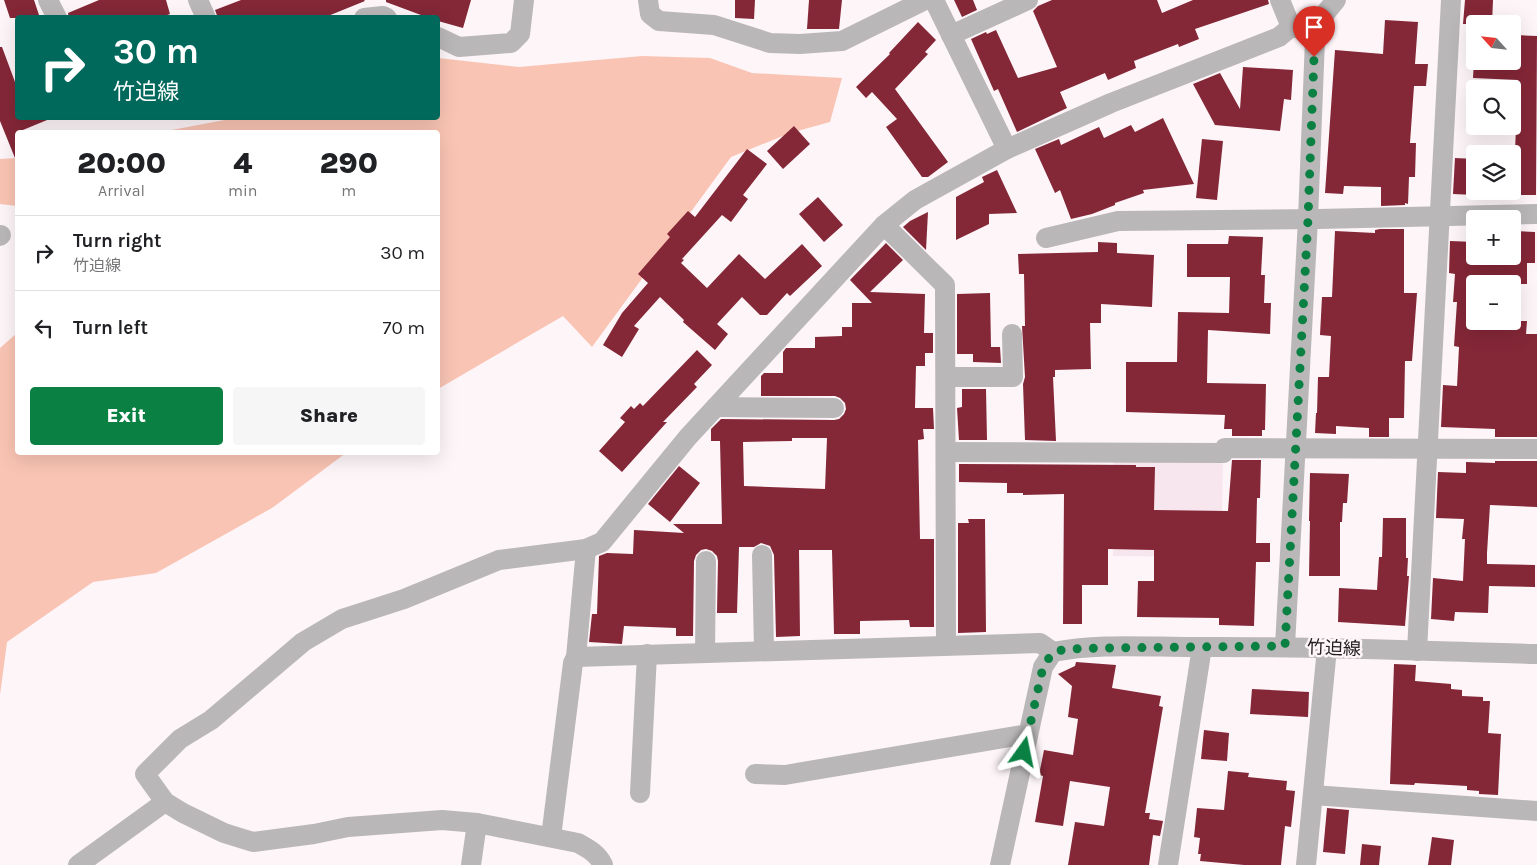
<!DOCTYPE html>
<html lang="en">
<head>
<meta charset="utf-8">
<style>
	:root { --surface:#fff; --page:#f6f6f6; --text:#202124; --muted:#757577; --line:#e0e0e0; --accent:#0b8043 }
	body { margin:0; font-family:Karla,"Noto Sans JP",sans-serif; background:var(--page); color:var(--text); height:100vh; display:flex; flex-direction:column; font-size:19px; white-space:nowrap }
	* { box-sizing:border-box; margin:0 }
	p { font-size:16px; color:var(--muted) }
	.icon { flex:none; width:28px; height:28px; fill:none; stroke:currentColor; stroke-width:2; stroke-linecap:round; stroke-linejoin:round }
	.map { position:relative; flex:1; overflow:hidden }
	.details { position:absolute; left:15px; top:130px; width:425px; height:325px; display:flex; flex-direction:column; background:var(--surface); border-radius:5px; box-shadow:0 5px 20px #0002 }
	.details>* { flex:none }
	.top-card { position:absolute; left:15px; top:15px; width:425px; height:105px; border-radius:5px; box-shadow:0 5px 20px #0002; background:#00695c; color:#fff; overflow:hidden }
	.needle { width:32px; rotate:297deg }
	.controls { position:absolute; left:1466px; top:15px; display:grid; gap:10px }
	.controls a { display:grid; place-items:center; width:55px; height:55px; border-radius:5px; background:var(--surface); box-shadow:0 5px 20px #0002; font-size:25px }
	.pin { position:absolute; display:grid; place-items:center; width:42px; height:42px; color:#fff; margin:-51px -21px; border-radius:50% 50% 50% 0; rotate:-45deg; box-shadow:0 0 5px #0007 }
	.pin .icon { rotate:45deg }
	.me { position:absolute; width:55px; margin:-28px; rotate:12deg; stroke-linejoin:round; filter:drop-shadow(0 0 4px #0008) }
	.turn { display:flex; align-items:center; gap:18px; height:105px; padding:0 15px; font-size:22px }
	.turn .icon { width:65px; height:65px; stroke-width:2.5 }
	.turn b { display:block; font-size:35px; line-height:42px }
	.eta { display:flex; justify-content:space-evenly; align-items:center; height:85px; text-align:center }
	.eta b { font-size:30px; font-weight:800; line-height:35px }
	.button { display:flex; gap:10px; margin-top:auto; padding:10px 15px }
	.button a { flex:1; height:58px; border-radius:5px; background:var(--accent); color:#fff; font-size:20px; font-weight:800; line-height:58px; text-align:center }
	.button a+a { background:var(--page); color:var(--text) }
	ul { padding:0; list-style:none }
	li { display:flex; align-items:center; gap:15px; height:75px; padding:0 15px; border-top:1px solid var(--line) }
	li div { flex:1 }
	li b { display:block; font-size:19px }
	li em { font-style:normal }
	.map>svg:first-child { display:block }
	.built { fill:#f8e6ee }
	.green { fill:#f9c4b3 }
	.building { fill:#842737; fill-rule:evenodd }
	.lines { fill:none; stroke-linecap:round; stroke-linejoin:round }
	.minor { stroke:#bab7b9; stroke-width:20 }
	.route { stroke:#0b8043; stroke-width:9; stroke-dasharray:0 16.2 }
	.labels { text-anchor:middle; stroke-width:5; stroke-linejoin:round; paint-order:stroke }
	.street-label { font-size:18px; fill:#242022; stroke:#fef5f9 }
</style>
</head>
<body>
<div class="map">
<svg width="1537" height="865" viewBox="0 0 1537 865">
	<rect width="100%" height="100%" fill="#fef5f9"/>
	<path class="built" d="M1114 460 1223 462 1221 557 1113 556Z"/>
	<g class="green">
		<path d="M642 56 710 58 752 73 842 78 830 122 790 133 731 157 592 347 563 316 438 389V132H161L235 118H438V58L519 67Z"/>
		<path d="M17 158V206L0 204V159Z"/>
		<path d="M17 333 18 452 346 453 272 508 156 573 93 582 7 642 0 695V348Z"/>
	</g>
	<g class="building">
		<path d="M4 0H34L40 18H10Z"/>
		<path d="M99 0H166L170 14 159 18H69L68 13Z"/>
		<path d="M241 0H364L365 1 323 18H218L215 10Z"/>
		<path d="M386 0H471L463 28 438 21V18H429L386 2Z"/>
		<path d="M735 0H755L754 19 735 18Z"/>
		<path d="M809 0H842L839 29H807Z"/>
		<path d="M954 0H973L977 10 962 17Z"/>
		<path d="M1052 0H1157L1162 13 1193 0H1268L1269 4 1195 29 1199 39 1179 47 1178 44 1134 61 1136 68 1108 80 1105 73 1060 92 1067 108 1017 132 998 89 994 91 971 39 986 32 987 34 996 30 1018 78 1057 67 1033 11 1038 6Z"/>
		<path d="M1465 0H1493L1492 24H1463Z"/>
		<path d="M1385 20 1418 22 1415 64H1428L1426 86H1414L1410 143H1416L1415 177H1409L1408 204 1405 203V205L1381 206V187L1344 186 1343 194 1325 193 1335 50 1383 54Z"/>
		<path d="M918 22 936 40 925 52 928 54 895 89 948 162 928 177H922L886 127 897 119 872 92 866 98 856 87 890 54 889 53Z"/>
		<path d="M1515 35 1537 36 1536 195H1513V151H1515L1518 80 1473 78 1474 61H1514Z"/>
		<path d="M0 47H2L18 90V118H52L18 132 17 163 0 121Z"/>
		<path d="M1243 67 1293 70 1291 100 1284 99 1280 131 1215 125 1193 84 1220 73 1240 109Z"/>
		<path d="M1163 118 1194 184 1143 190 1144 193 1115 203V205L1092 214 1071 219 1060 190 1055 193 1035 149 1059 139 1061 145 1099 127 1104 138 1131 125 1135 132Z"/>
		<path d="M794 126 810 144 783 169 767 151Z"/>
		<path d="M1202 139 1223 141 1217 200 1196 198Z"/>
		<path d="M747 149 767 164 743 195 748 199 731 222 722 215 682 259 684 260 681 263 707 288 739 254 765 279 802 244 822 266 790 296 787 293 767 315H760L742 297 717 324 728 334 715 350 683 322 684 320 660 297 634 326 639 329 622 357 603 345 622 313 648 283 638 274 670 237 667 234 688 211 695 217Z"/>
		<path d="M1455 158 1475 159V195L1453 194Z"/>
		<path d="M997 170 1017 213 989 214V224L956 240V197L984 182 982 177Z"/>
		<path d="M818 197 843 225 824 242 799 214Z"/>
		<path d="M928 212 926 250 903 227 910 221Z"/>
		<path d="M1380 229H1404V293H1417L1412 361H1405L1404 418H1389V437H1369V428L1336 426V434L1315 433 1316 413H1317L1318 377H1329L1331 336 1320 335 1322 297H1332L1335 231 1375 233V230Z"/>
		<path d="M1512 231 1535 232V263H1527V284H1475V321H1527L1526 334H1537V437H1495V429L1441 427 1443 385 1457 386 1459 347 1454 346 1457 302H1453L1455 274 1449 273 1450 241 1475 242V256H1512Z"/>
		<path d="M1229 236 1263 237 1261 275H1265L1264 303H1271L1270 334 1208 330 1207 383 1266 384 1265 430H1262V436H1232V429H1224L1225 415 1126 412V362H1177L1178 312 1229 313 1230 277H1187V244H1228Z"/>
		<path d="M1098 242 1117 243V253L1154 255 1152 307 1101 304V323H1090L1091 369 1055 370V377H1053L1056 441 1025 440 1023 384 1025 377 1022 326H1025L1024 274H1019L1018 254 1098 252Z"/>
		<path d="M886 243 903 260 870 292 925 294 924 333H933V353H925V366H916L915 408H933L934 429H923L924 439 918 440 920 539H934V627H910L909 620 860 621V634H834L832 550H799L800 636 776 637 774 555 770 546 761 543 754 547H739L737 613H717L718 561 717 556 712 551 706 549 701 550 696 555 694 561 693 636H676V628L624 626 622 644 589 642 592 614H597L599 556 607 553 633 554 634 530 684 533 673 524H722L720 441H711V429L721 419 834 420 839 419 844 414 846 409 845 403 840 398 835 396H761V376L764 373H783V352L786 348H815V337L842 336V327H852V303H872L850 280ZM792 438H827L825 489 744 486 743 442 792 441Z"/>
		<path d="M990 293 991 347H1000L1001 363 973 362V354H957V294Z"/>
		<path d="M697 350 712 365 694 384 697 387 663 422H667L622 472 599 451 625 422 620 418 631 406 634 409 640 403 643 406Z"/>
		<path d="M962 389H986L987 440H959L957 408 962 407Z"/>
		<path d="M1232 460H1261L1260 498H1257L1256 543H1270V562H1256L1254 626 1219 625V618L1137 617 1138 581H1154V550L1108 549V585H1082V624H1063L1064 494 1023 495V493H1007V483L959 482V464L1136 465V467H1155L1154 510 1228 511Z"/>
		<path d="M1495 461H1537V507L1490 505 1487 553V564L1535 565V587L1489 586 1488 613 1455 612 1454 621 1431 619 1433 578 1463 581 1465 539H1462L1464 519 1436 518 1438 472 1466 473V462L1495 463Z"/>
		<path d="M679 466 700 483 670 522 648 504Z"/>
		<path d="M1310 473 1349 474 1347 503H1343L1342 522H1340V576H1309L1310 521H1309Z"/>
		<path d="M1383 518H1406V558H1408L1407 576H1409L1405 626 1338 622 1339 588 1377 590 1379 557H1382Z"/>
		<path d="M968 519H985L986 632 958 633V523H969Z"/>
		<path d="M1076 662 1116 665 1112 688 1161 696 1159 706 1163 707 1145 813H1150L1149 819 1163 821 1160 836 1153 835 1149 865H1068L1075 822 1104 826 1110 787 1070 781 1063 826 1035 822 1043 776 1039 775 1044 750 1073 755 1078 719 1068 717 1072 686 1058 674 1075 666Z"/>
		<path d="M1394 664 1416 665 1415 681 1451 684V689L1462 690V696L1483 697V701H1490L1488 733 1501 734 1498 795 1479 794V791L1467 790V786L1415 783 1414 785 1390 784Z"/>
		<path d="M1252 689 1309 692 1308 717 1250 714Z"/>
		<path d="M1204 730 1229 733 1227 761 1201 759Z"/>
		<path d="M1228 771 1249 773 1248 777 1287 781 1286 790 1295 791 1291 827 1285 826 1281 865H1244L1200 861 1201 854H1198L1200 838 1194 837 1197 808 1224 810Z"/>
		<path d="M1327 808 1349 810 1345 854 1323 852Z"/>
		<path d="M1432 837 1454 840 1451 865H1428Z"/>
		<path d="M1362 844 1381 846 1379 865H1360Z"/>
	</g>
	<g class="lines">
		<g class="minor">
			<path d="M48 0 57 18"/>
			<path d="M198 0 206 18"/>
			<path d="M648 0 650 14 659 21 714 25 770 43 800 44 842 41 925 0"/>
			<path d="M934 0 1007 149"/>
			<path d="M1280 0 1291 27 1305 30"/>
			<path d="M364 18 383 16 387 18"/>
			<path d="M951 35 1028 0"/>
			<path d="M438 37 459 47 511 43 520 34 524 0"/>
			<path d="M884 225 945 285 946 645"/>
			<path d="M0 236 1 235"/>
			<path d="M1046 238 1118 221 1318 219 1537 214"/>
			<path d="M946 377H1013L1012 334"/>
			<path d="M716 407 834 408"/>
			<path d="M946 452 1223 453 1225 448 1537 449"/>
			<path d="M762 555 764 651"/>
			<path d="M1285 646 1308 219 1315 39 1319 21 1336 0"/>
			<path d="M1417 651 1451 0"/>
			<path d="M705 653 706 561"/>
			<path d="M576 657 1040 643 1053 652"/>
			<path d="M755 774 785 775 1028 734"/>
			<path d="M640 793 647 654"/>
			<path d="M1313 795 1537 811"/>
			<path d="M551 837 573 663 576 657 586 549"/>
			<path d="M78 865 165 802"/>
			<path d="M471 865 477 823"/>
			<path d="M603 865C598 854 589 849 578 843L477 823 442 820 348 827 314 834 253 842 224 833 183 813 165 802 145 774 180 739 211 720 303 642 342 619 404 599 499 560 586 549 602 542 688 437 884 225 915 200 1007 149 1111 103 1279 37 1291 27"/>
			<path d="M1000 865 1043 667 1053 652C1096 643 1148 647 1193 647 1307 646 1422 651 1537 654"/>
			<path d="M1168 865 1202 647"/>
			<path d="M1306 865 1327 648"/>
		</g>
	</g>
	<g class="lines">
		<path class="route" d="M1024 752 1043 667 1053 652 1067 649 1105 648 1285 646 1308 219 1314 57"/>
	</g>
	<g class="labels">
		<g class="street-label">
			<text transform="translate(1334 648) rotate(2)" y="6">竹迫線</text>
		</g>
	</g>
</svg>
<div class="controls">
<a><svg class="needle" viewBox="-14 -14 28 28"><path d="M0-13l5 13h-10z" fill="#e53935"/><path d="M0 13l5-13h-10z" fill="#757577"/></svg></a>
<a><svg class="icon" aria-label="search" viewBox="0 0 24 24"><circle cx="10" cy="10" r="6"/><path d="M15 15l6 6"/></svg></a>
<a><svg class="icon" aria-label="layers" viewBox="0 0 24 24"><path d="M12 4l9 5-9 5-9-5zM3 14l9 5 9-5"/></svg></a>
<a>+</a>
<a>−</a>
</div>
<div class="pin" style="left:1314px;top:57px;background:#d93025"><svg class="icon" aria-label="arrive" viewBox="0 0 24 24"><path d="M6 21V4h12l-3 4 3 4H6"/></svg></div>
<svg class="me" style="left:1024px;top:752px" viewBox="-20 -20 40 40"><path d="M0-17L14 15 0 8-14 15z" fill="#0b8043" stroke="#fff" stroke-width="4"/></svg>
<div class="top-card">
<div class="turn"><svg class="icon" aria-label="right" viewBox="0 0 24 24"><path d="M7 20v-9h11M14 6l5 5-5 5"/></svg><div><b>30 m</b>竹迫線</div></div>
</div>
<section class="details">
<div class="eta">
<div><b>20:00</b><p>Arrival</p></div>
<div><b>4</b><p>min</p></div>
<div><b>290</b><p>m</p></div>
</div>
<ul>
<li><svg class="icon" aria-label="right" viewBox="0 0 24 24"><path d="M7 20v-9h11M14 6l5 5-5 5"/></svg><div><b>Turn right</b><p>竹迫線</p></div><em>30 m</em></li>
<li><svg class="icon" aria-label="left" viewBox="0 0 24 24"><path d="M17 20v-9H6M10 6l-5 5 5 5"/></svg><div><b>Turn left</b></div><em>70 m</em></li>
</ul>
<div class="button"><a>Exit</a><a>Share</a></div>
</section>
</div>
</body>
</html>
